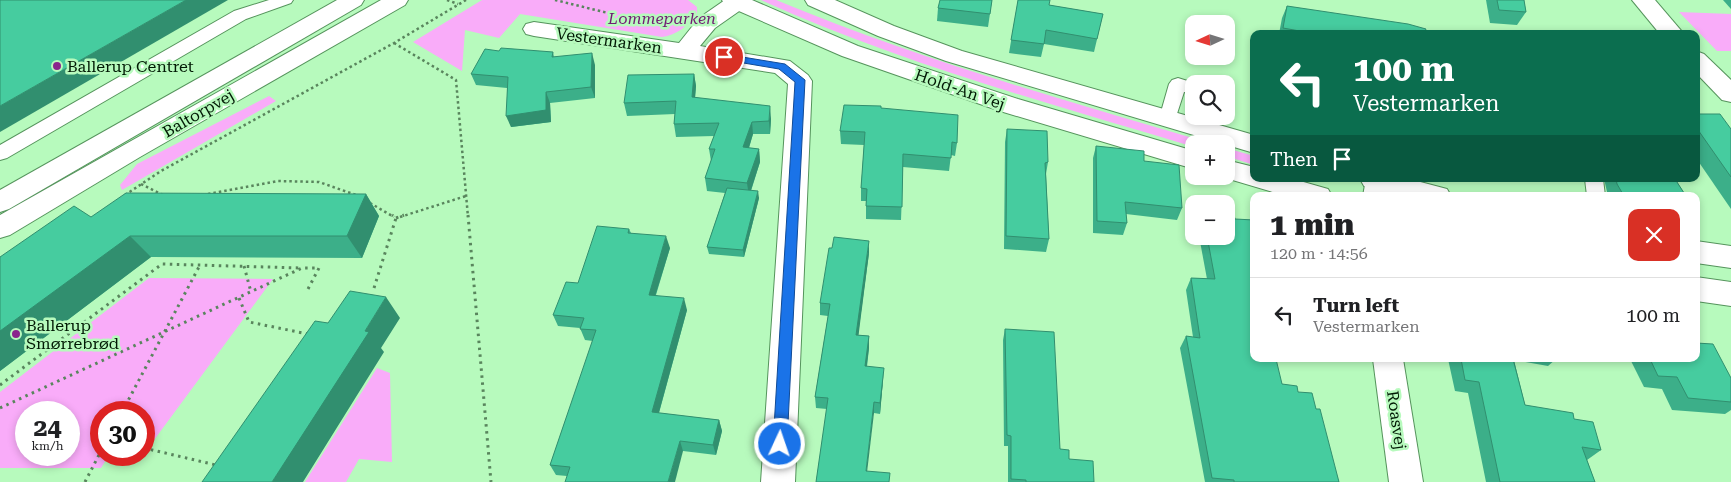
<!DOCTYPE html>
<html lang="en">
<head>
<meta charset="utf-8">
<style>
	:root { --surface:#fff; --page:#f2f2f2; --text:#202124; --muted:#757577; --line:#e0e0e0 }
	body { margin:0; font-family:"Roboto Serif",serif; background:var(--page); color:var(--text); height:100vh; display:flex; flex-direction:column; font-size:19px; white-space:nowrap }
	* { box-sizing:border-box; margin:0 }
	p { font-size:16px; color:var(--muted) }
	.icon { flex:none; width:28px; height:28px; fill:none; stroke:currentColor; stroke-width:2; stroke-linecap:round; stroke-linejoin:round }
	.map { position:relative; flex:1; overflow:hidden }
	.side { position:absolute; left:1250px; top:192px; width:450px; height:170px; display:flex; flex-direction:column; background:var(--surface); border-radius:10px; box-shadow:0 2px 8px #0003 }
	.side>* { flex:none }
	.hud { position:absolute; left:1250px; top:30px; width:450px; height:152px; border-radius:10px; box-shadow:0 2px 8px #0003; background:#0b6e4f; color:#fff; overflow:hidden }
	.needle { width:32px; rotate:266deg }
	.buttons { position:absolute; left:1185px; top:15px; display:grid; gap:10px }
	.buttons a { display:grid; place-items:center; width:50px; height:50px; border-radius:10px; background:var(--surface); box-shadow:0 2px 8px #0003; font-size:25px }
	.speed { position:absolute; left:15px; top:401px; display:flex; gap:10px; font-size:25px; font-weight:700; text-align:center }
	.speed>* { display:grid; place-content:center; width:65px; height:65px; border-radius:50%; background:var(--surface); box-shadow:0 2px 8px #0003; line-height:1 }
	.speed small { font-size:12px; font-weight:400 }
	.speed .limit { border:8px solid #d22; background:#fff; color:#111 }
	.pin { position:absolute; display:grid; place-items:center; width:42px; height:42px; color:#fff; margin:-21px; border:2px solid #fff; border-radius:50%; box-shadow:0 1px 5px #0007 }
	.me { position:absolute; width:55px; margin:-28px; rotate:3deg; stroke-linejoin:round; filter:drop-shadow(0 0 4px #0008) }
	.turn { display:flex; align-items:center; gap:18px; height:105px; padding:0 20px; font-size:22px }
	.turn .icon { width:65px; height:65px; stroke-width:2.5 }
	.turn b { display:block; font-size:35px; line-height:42px }
	.then { display:flex; align-items:center; height:48px; padding:0 20px; background:#0003; gap:10px; font-size:19px }
	.round { display:grid; place-items:center; flex:none; width:52px; height:52px; border-radius:10px; background:var(--page) }
	.head { display:flex; align-items:center; justify-content:space-between; height:85px; padding:0 20px }
	h1 { font-size:30px; font-weight:800; line-height:38px }
	ul { padding:0; list-style:none }
	li { display:flex; align-items:center; gap:15px; height:75px; padding:0 20px; border-top:1px solid var(--line) }
	li div { flex:1 }
	li b { display:block; font-size:19px }
	li em { font-style:normal }
	.map>svg:first-child { display:block }
	.green { fill:#f9acf9; fill-rule:evenodd }
	.lines { fill:none; stroke-linecap:round; stroke-linejoin:round }
	.lane-casing { stroke:#55945c; stroke-width:2 }
	.street-casing { stroke:#55945c; stroke-width:2 }
	.secondary-casing { stroke:#55945c; stroke-width:2 }
	.path-far1 { stroke:#59855d; stroke-width:2.5; stroke-dasharray:2.5 3; stroke-linecap:butt }
	.path { stroke:#59855d; stroke-width:3; stroke-dasharray:2.5 4.5; stroke-linecap:butt }
	.lane { fill:#fff; fill-rule:evenodd }
	.street { fill:#fff; fill-rule:evenodd }
	.secondary { fill:#fff; fill-rule:evenodd }
	.wall { fill:#3caf89 }
	.shaded-wall { fill:#318f6f }
	.building { fill:#46cc9f; stroke:#318f6f }
	.route { fill:#1a73e8; stroke:#114b97 }
	.poi-dot { fill:#8a258c; stroke:#b7fabd; stroke-width:2 }
	.labels { text-anchor:middle; stroke-width:5; stroke-linejoin:round; paint-order:stroke }
	.park-label { font-size:16px; font-style:italic; fill:#711c73; stroke:#b7fabd }
	.street-label { font-size:16px; fill:#011904; stroke:#b7fabd }
	.poi-label { font-size:16px; fill:#011904; stroke:#b7fabd; text-anchor:start }
</style>
</head>
<body>
<div class="map">
<svg width="1731" height="482" viewBox="0 0 1731 482">
	<rect width="100%" height="100%" fill="#b7fabd"/>
	<g class="green">
		<path d="M482 0H688L697 7V15C687 26 677 35 662 37L520 14 499 38 465 30 462 71 413 42Z"/>
		<path d="M761 0H776C918 59 1066 101 1213 144H1194V147C1048 103 900 63 761 0Z"/>
		<path d="M1679 12 1731 14V51H1717Z"/>
		<path d="M269 96 276 101 122 190 120 185 137 164Z"/>
		<path d="M1226 148 1254 156V165L1226 156Z"/>
		<path d="M149 278 273 279 154 440 144 437V412H101V455H109L101 468H0V392ZM69 412V455H26V412Z"/>
		<path d="M377 368 390 373 392 462 359 459 346 482H305Z"/>
	</g>
	<g class="lines">
		<defs>
			<g id="lane">
				<path d="M269 0H293L291 3 246 19 7 158 0 160V145L234 11Z"/>
				<path d="M1178 78 1197 84H1194V93L1184 92 1174 123 1168 125 1162 123 1159 119 1169 84 1172 80Z"/>
				<path d="M1585 179H1603L1605 196H1587Z"/>
			</g>
			<g id="street">
				<path d="M725 0H747L748 2 745 7 715 28 700 46 790 61 808 75 812 81 795 482H761L788 84 775 73 534 36 526 34 523 29 526 24 534 22 679 43 699 18Z"/>
				<path d="M1632 0H1655L1684 34H1660Z"/>
				<path d="M1696 51 1704 54 1731 80V102L1722 100 1696 73Z"/>
				<path d="M1366 179H1390L1389 196H1363Z"/>
				<path d="M1373 359H1403L1423 482H1389Z"/>
			</g>
			<g id="secondary">
				<path d="M337 0H364L361 5 9 209 0 212V190Z"/>
				<path d="M381 0H408L405 5 140 157 10 235 0 238V215Z"/>
				<path d="M722 0H752L858 46 1018 99 1194 151V169L1000 111 842 56 725 5Z"/>
				<path d="M805 0H835L894 26 962 51 1254 135V153L946 61 878 36 808 5Z"/>
				<path d="M1226 160 1254 167V179H1293L1328 189 1332 196H1286L1219 176H1226Z"/>
				<path d="M1360 179H1409L1447 189 1451 196H1402L1364 186Z"/>
				<path d="M1696 241 1731 246V268L1696 263Z"/>
				<path d="M1696 277 1731 282V306L1696 301Z"/>
			</g>
		</defs>
		<use href="#lane" class="lane-casing"/>
		<use href="#street" class="street-casing"/>
		<use href="#secondary" class="secondary-casing"/>
		<g class="path-far1">
			<path d="M447 0 458 4"/>
			<path d="M555 0 608 13"/>
			<path d="M394 43 456 80 468 217"/>
			<path d="M141 184 163 195"/>
			<path d="M208 194 278 181 319 182 356 195"/>
			<path d="M125 195 161 171 394 43 466 0"/>
			<path d="M370 203 394 217"/>
			<path d="M400 217 466 196"/>
		</g>
		<g class="path">
			<path d="M468 215 491 482"/>
			<path d="M396 218 404 215"/>
			<path d="M244 266 251 292"/>
			<path d="M374 288 396 218 392 215"/>
			<path d="M239 298 249 322 308 334"/>
			<path d="M0 385 162 264 301 268"/>
			<path d="M0 408 302 268H319L308 289"/>
			<path d="M122 412 200 265"/>
			<path d="M144 448 216 465"/>
			<path d="M85 482 101 451"/>
		</g>
		<use href="#lane" class="lane"/>
		<use href="#street" class="street"/>
		<use href="#secondary" class="secondary"/>
	</g>
	<g class="wall">
		<path d="M992 0 988 27 937 21 938 8Z"/>
		<path d="M1018 0 1103 14 1094 52 1044 44 1041 57 1009 53Z"/>
		<path d="M1486 0H1524L1526 12 1517 25 1490 23Z"/>
		<path d="M1723 0H1731V9Z"/>
		<path d="M1287 6 1424 34H1279L1282 18Z"/>
		<path d="M499 51 553 52 554 57 595 65V98L550 103 551 122 511 127 507 88 476 85 471 74Z"/>
		<path d="M694 74 696 86 695 97 771 119 770 134H753L749 148 759 149 760 162 751 191 759 198 744 257 709 254 707 247 725 193 707 191 705 178 711 161 709 149 714 136 676 137 674 124 675 114 627 116 624 103Z"/>
		<path d="M881 108 957 143 955 156 951 155 949 171 903 167 901 220 866 219V201H861V188L864 145 841 144 840 131Z"/>
		<path d="M1696 114 1731 129V209L1696 158Z"/>
		<path d="M1007 129 1048 162 1046 174 1049 239 1046 252 1004 249 1005 142Z"/>
		<path d="M1096 146 1144 161 1182 208 1177 220 1126 214 1127 223 1123 235 1093 233V158Z"/>
		<path d="M1604 179H1675L1686 196H1608Z"/>
		<path d="M366 194 379 216 362 258 151 257 0 371V257Z"/>
		<path d="M629 229 631 233 670 248 656 295 687 310 659 413 719 420 722 431 716 455 683 451 567 476 556 475 550 465 593 341 585 340 580 328 558 326 553 315 578 283Z"/>
		<path d="M1199 236H1226L1254 359 1282 384 1298 392 1316 409 1339 482H1205L1180 348 1186 336 1193 337 1186 290 1191 278 1207 279Z"/>
		<path d="M869 253 858 335 869 336V348L867 367 883 380 880 414 874 413 816 482 827 409 816 408 815 397 828 316 820 315V303Z"/>
		<path d="M1005 329 1060 449 1069 459 1094 482H1008V446H1004L1003 340Z"/>
		<path d="M1448 359H1556L1548 366 1514 360 1525 405 1574 419 1601 450 1587 460 1595 482H1486L1468 393 1455 391Z"/>
		<path d="M1630 359H1696L1731 378V410L1725 414 1672 410 1662 389 1644 387Z"/>
	</g>
	<g class="shaded-wall">
		<path d="M186 0H228L0 132V106Z"/>
		<path d="M592 53 595 65V98L591 87Z"/>
		<path d="M694 74 696 86 694 110 692 97Z"/>
		<path d="M546 92 550 103 551 122 511 127 506 116Z"/>
		<path d="M770 106 771 119 770 134 769 121Z"/>
		<path d="M752 122 753 134 745 160 743 147Z"/>
		<path d="M759 149 760 162 749 196 747 183Z"/>
		<path d="M758 191 759 198 744 257 743 250Z"/>
		<path d="M366 194 379 216 362 258 347 236Z"/>
		<path d="M130 236 151 257 0 371V331Z"/>
		<path d="M666 236 670 248 652 306 649 295Z"/>
		<path d="M869 241V253L857 347 856 335Z"/>
		<path d="M386 297 400 318 381 348 384 352 303 482H272L365 331Z"/>
		<path d="M684 298 687 310 656 423 652 412Z"/>
		<path d="M869 336V348L865 378V366Z"/>
		<path d="M884 368 883 380 880 414V403Z"/>
		<path d="M874 402V413L866 481V471Z"/>
		<path d="M719 420 722 431 716 455 713 445Z"/>
		<path d="M680 441 683 451 675 482H668Z"/>
	</g>
	<g class="building">
		<path d="M0 0H186L0 106Z"/>
		<path d="M940 0H992L990 14 938 8Z"/>
		<path d="M1018 0H1050L1049 5 1103 14 1097 39 1046 30 1044 44 1011 40Z"/>
		<path d="M1497 0H1524L1526 12 1499 10Z"/>
		<path d="M1287 6 1408 24 1426 29 1424 34H1316L1283 28Z"/>
		<path d="M501 48 553 52 552 57 592 53 591 87 546 92V110L506 116 508 77 471 74 485 49 499 51Z"/>
		<path d="M694 74 692 97 770 106 769 121 752 122 743 147 759 149 747 183 705 178 715 149H709L719 123 674 124 676 101 624 103 628 75Z"/>
		<path d="M844 105 881 106V108L958 115 957 143 952 142 951 158 903 154 902 207 866 206 867 189 861 188 865 132 840 131Z"/>
		<path d="M1696 114H1720L1731 129V177L1696 127Z"/>
		<path d="M1007 129 1047 131 1048 162 1045 163 1049 239 1006 236Z"/>
		<path d="M1096 146 1144 151V161L1179 165 1182 208 1125 202 1127 223 1097 221Z"/>
		<path d="M1616 179H1675L1686 196H1624L1617 184Z"/>
		<path d="M727 188 758 191 743 250 707 247Z"/>
		<path d="M126 193 366 194 347 236H130L0 331V257L74 206 91 217Z"/>
		<path d="M1226 210 1233 211 1235 219 1254 220V359H1276L1282 384 1297 386 1298 392 1312 393 1316 409H1320L1339 482H1234V480L1212 478 1186 336 1200 338 1191 278 1215 279 1207 236H1226Z"/>
		<path d="M597 226 629 229 628 233 666 236 649 295 684 298 652 412 719 420 713 445 680 441 668 482H565L570 467 550 465 596 330 580 329 584 318 553 315 566 282 578 283Z"/>
		<path d="M834 237 869 241 856 335 869 336 865 366 884 368 880 403 874 402 866 471 890 473 889 482H816L828 398 815 397 830 304 820 303 829 248H832Z"/>
		<path d="M350 291 386 297 365 331 369 332 272 482H202L315 321 328 323Z"/>
		<path d="M1005 329 1054 332 1060 449 1069 450V459L1093 461 1094 482H1026V480L1011 479V436L1007 435Z"/>
		<path d="M1696 343 1713 344 1731 378V402L1688 398 1677 377 1658 376 1650 359H1696Z"/>
		<path d="M1461 359H1513L1525 405 1573 413 1574 419 1593 422 1601 450 1582 447 1595 482H1500L1479 382 1465 380Z"/>
	</g>
	<path class="route" d="M724 54 785 64 805 80 787 444 785 448 780 450 775 448 773 444 795 82 779 69 720 59V55Z"/>
	<g class="poi-dot">
		<circle cx="57" cy="66" r="5"/>
		<circle cx="16" cy="334" r="5"/>
	</g>
	<g class="labels">
		<g class="park-label">
			<text x="662" y="24">Lommeparken</text>
		</g>
		<g class="street-label">
			<text transform="translate(609 40) rotate(8)" y="6">Vestermarken</text>
			<text transform="translate(960 89) rotate(19)" y="6">Hold-An Vej</text>
			<text transform="translate(198 113) rotate(-30)" y="6">Baltorpvej</text>
			<text transform="translate(1397 420) rotate(82)" y="6">Roasvej</text>
		</g>
		<g class="poi-label">
			<text x="67" y="72">Ballerup Centret</text>
			<text x="26" y="331">Ballerup<tspan x="26" dy="18">Smørrebrød</tspan></text>
		</g>
	</g>
</svg>
<div class="buttons">
<a><svg class="needle" viewBox="-14 -14 28 28"><path d="M0-13l5 13h-10z" fill="#e53935"/><path d="M0 13l5-13h-10z" fill="#757577"/></svg></a>
<a><svg class="icon" aria-label="search" viewBox="0 0 24 24"><circle cx="10" cy="10" r="6"/><path d="M15 15l6 6"/></svg></a>
<a>+</a>
<a>−</a>
</div>
<div class="speed"><div>24<small>km/h</small></div><div class="limit">30</div></div>
<div class="pin" style="left:724px;top:57px;background:#d93025"><svg class="icon" aria-label="arrive" viewBox="0 0 24 24"><path d="M6 21V4h12l-3 4 3 4H6"/></svg></div>
<svg class="me" style="left:780px;top:444px" viewBox="-20 -20 40 40"><circle r="17" fill="#1a73e8" stroke="#fff" stroke-width="3"/><path d="M0-11L8 9 0 5-8 9z" fill="#fff"/></svg>
<div class="hud">
<div class="turn"><svg class="icon" aria-label="left" viewBox="0 0 24 24"><path d="M17 20v-9H6M10 6l-5 5 5 5"/></svg><div><b>100 m</b>Vestermarken</div></div>
<div class="then">Then<svg class="icon" aria-label="arrive" viewBox="0 0 24 24"><path d="M6 21V4h12l-3 4 3 4H6"/></svg></div>
</div>
<section class="side">
<div class="head"><div><h1>1 min</h1><p>120 m · 14:56</p></div><a class="round" style="background:#d93025;color:#fff"><svg class="icon" aria-label="close" viewBox="0 0 24 24"><path d="M6 6l12 12M18 6L6 18"/></svg></a></div>
<ul>
<li><svg class="icon" aria-label="left" viewBox="0 0 24 24"><path d="M17 20v-9H6M10 6l-5 5 5 5"/></svg><div><b>Turn left</b><p>Vestermarken</p></div><em>100 m</em></li>
</ul>
</section>
</div>
</body>
</html>
